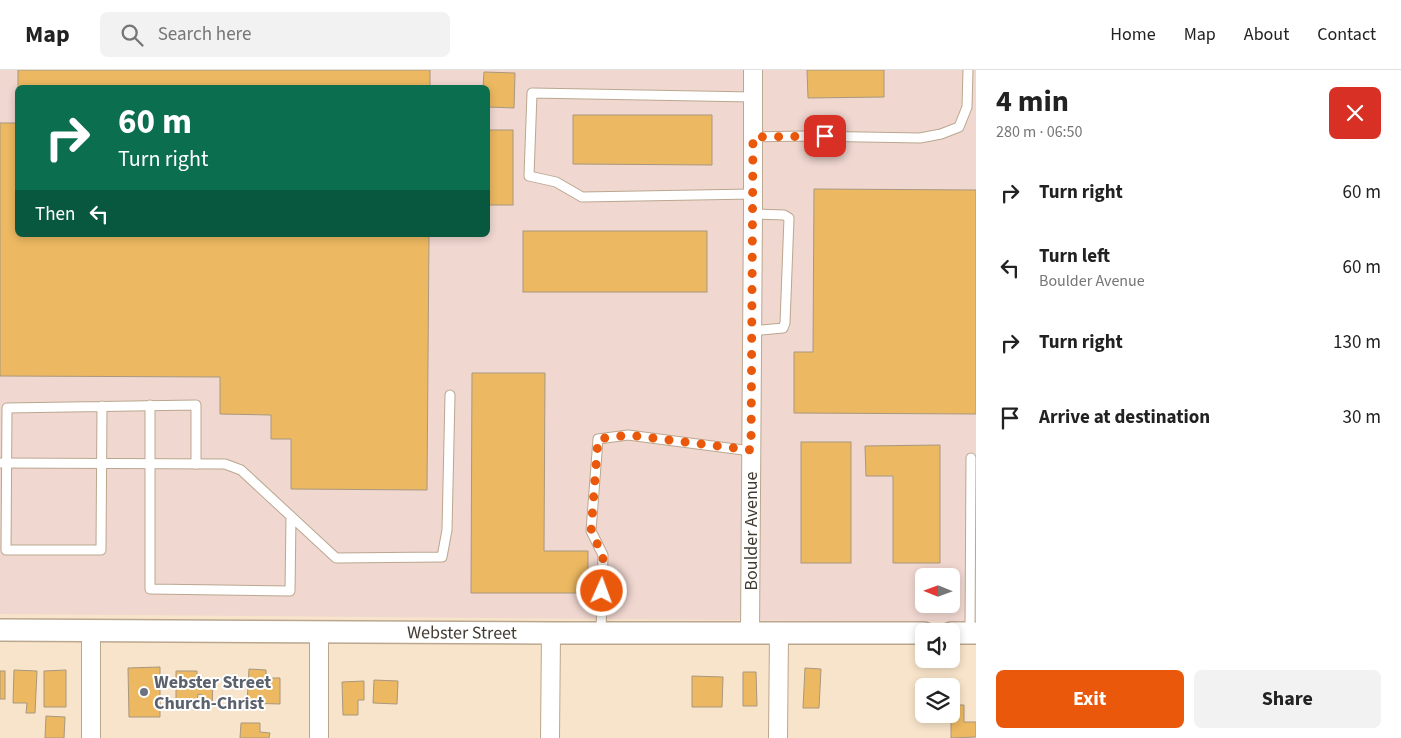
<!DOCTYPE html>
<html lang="en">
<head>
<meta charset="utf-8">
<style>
	:root { --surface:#fff; --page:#f2f2f2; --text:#222; --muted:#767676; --line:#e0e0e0; --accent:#ea580c }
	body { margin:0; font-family:"Source Sans 3",sans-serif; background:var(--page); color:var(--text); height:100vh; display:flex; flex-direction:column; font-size:19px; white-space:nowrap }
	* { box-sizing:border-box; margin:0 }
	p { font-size:16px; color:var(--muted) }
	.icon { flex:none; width:28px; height:28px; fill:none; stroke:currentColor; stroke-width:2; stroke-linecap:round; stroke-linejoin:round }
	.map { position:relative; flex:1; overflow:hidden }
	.side { display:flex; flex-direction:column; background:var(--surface); width:425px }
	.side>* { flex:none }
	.hud { position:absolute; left:15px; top:15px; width:475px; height:152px; border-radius:8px; box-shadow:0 2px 8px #0003; background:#0b6e4f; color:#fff; overflow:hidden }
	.needle { width:32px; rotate:271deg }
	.controls { position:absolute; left:915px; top:498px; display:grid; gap:10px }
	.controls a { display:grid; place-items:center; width:45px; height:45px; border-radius:8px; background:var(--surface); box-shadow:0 2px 8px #0003; font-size:25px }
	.pin { position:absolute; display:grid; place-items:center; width:42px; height:42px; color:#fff; margin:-21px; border-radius:10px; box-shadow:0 2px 8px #0006 }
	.me { position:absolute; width:55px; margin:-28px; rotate:2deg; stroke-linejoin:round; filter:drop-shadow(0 0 4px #0008) }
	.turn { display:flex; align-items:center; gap:18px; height:105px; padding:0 20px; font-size:22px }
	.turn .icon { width:65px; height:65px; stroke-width:2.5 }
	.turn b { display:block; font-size:35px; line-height:42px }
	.then { display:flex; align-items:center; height:48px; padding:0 20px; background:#0003; gap:10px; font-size:19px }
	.round { display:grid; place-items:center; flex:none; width:52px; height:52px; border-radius:8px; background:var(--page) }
	.overview { display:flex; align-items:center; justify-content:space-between; height:85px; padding:0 20px }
	h1 { font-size:30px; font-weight:700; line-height:38px }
	.action { display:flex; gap:10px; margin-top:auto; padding:10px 20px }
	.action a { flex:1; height:58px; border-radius:8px; background:var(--accent); color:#fff; font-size:20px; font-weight:700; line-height:58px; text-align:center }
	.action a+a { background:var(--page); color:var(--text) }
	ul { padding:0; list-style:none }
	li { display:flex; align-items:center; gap:15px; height:75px; padding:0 20px }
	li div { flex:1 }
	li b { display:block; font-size:19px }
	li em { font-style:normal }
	header { display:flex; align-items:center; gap:30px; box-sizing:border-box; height:70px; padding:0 25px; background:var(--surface); border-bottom:1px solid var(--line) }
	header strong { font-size:24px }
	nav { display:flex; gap:28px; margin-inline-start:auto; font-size:18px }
	.search { width:350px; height:45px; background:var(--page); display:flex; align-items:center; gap:12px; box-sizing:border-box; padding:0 18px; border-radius:8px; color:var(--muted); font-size:19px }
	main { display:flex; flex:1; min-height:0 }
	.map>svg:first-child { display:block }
	.industrial { fill:#f0d7d0; fill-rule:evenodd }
	.building { fill:#ecb861; stroke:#a8987f }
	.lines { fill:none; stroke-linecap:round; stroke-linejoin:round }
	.service-casing { stroke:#baa78f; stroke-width:11 }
	.minor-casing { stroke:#baa78f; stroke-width:20 }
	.tertiary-casing { stroke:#baa78f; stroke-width:24 }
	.service { stroke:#fff; stroke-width:9 }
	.minor { stroke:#fff; stroke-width:18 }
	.tertiary { stroke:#fff; stroke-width:21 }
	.route { stroke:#ea580c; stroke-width:9; stroke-dasharray:0 16.2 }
	.worship-dot { fill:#6b7280; stroke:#fff; stroke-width:2 }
	.labels { text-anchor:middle; stroke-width:4; stroke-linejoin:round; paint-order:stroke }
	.street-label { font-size:18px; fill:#433b31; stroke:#fff }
	.worship-label { font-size:18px; font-weight:bold; fill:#5b616d; stroke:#fff; text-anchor:start }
</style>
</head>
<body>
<header>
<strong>Map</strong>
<div class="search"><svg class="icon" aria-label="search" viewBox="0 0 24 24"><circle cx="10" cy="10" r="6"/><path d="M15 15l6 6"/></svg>Search here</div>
<nav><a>Home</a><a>Map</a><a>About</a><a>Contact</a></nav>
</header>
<main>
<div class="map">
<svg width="976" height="668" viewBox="0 0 976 668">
	<rect width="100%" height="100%" fill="#f8e4ca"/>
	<path class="industrial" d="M0 0H976V552L0 544ZM18 18H488V165H18ZM924 506H951V534H924Z"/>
	<g class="building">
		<rect x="18" y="0" width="412" height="18"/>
		<path d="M807 0H884V27L808 28Z"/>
		<path d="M484 2 515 3 514 38 488 37V18H483Z"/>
		<path d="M18 23V165H429L427 420 291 419V369H271V345L220 344V307L0 306V53H17Z"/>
		<path d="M573 45H712V95L573 94Z"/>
		<rect x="488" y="60" width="25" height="75"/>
		<path d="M814 119 976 120V344L794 343V282H813Z"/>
		<rect x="523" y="161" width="184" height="61"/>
		<path d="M472 303H545L544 481H588V523H471Z"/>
		<rect x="801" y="372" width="50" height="121"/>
		<path d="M940 375V493H893V406H866L865 376Z"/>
		<path d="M160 597V647H129L128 598Z"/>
		<path d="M805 598 821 599 819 638H803Z"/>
		<path d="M249 599 266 600V608H280V634L247 633Z"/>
		<path d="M14 600 37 601 35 643H26L27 633H13Z"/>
		<path d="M66 600V637H44V601Z"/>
		<rect x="0" y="601" width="5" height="28"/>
		<path d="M176 601H197V613H213L212 636H202V625L198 624 197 631H176Z"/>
		<path d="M743 602H756L757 636H743Z"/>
		<path d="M692 606 723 607 722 637H692Z"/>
		<path d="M374 610 398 611 397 634 373 633Z"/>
		<path d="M364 611V630H358V645H343L342 612Z"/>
		<path d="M951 635H964V652H976V667L951 668Z"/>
		<path d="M46 646 65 647 64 668H45Z"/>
		<path d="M241 653H260V662L270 663 269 668H240Z"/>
	</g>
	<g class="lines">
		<defs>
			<g id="service">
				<path d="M753 27 532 23 529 106 556 112 582 127 753 124"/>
				<path d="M753 67 806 66 920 68 941 64 959 57 967 37 968 0"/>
				<path d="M752 261 783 258 785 253 789 148 784 145 753 144"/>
				<path d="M150 335V519L290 521 291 447"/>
				<path d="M102 336 101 480H6L7 338 196 335V394"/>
				<path d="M0 393 225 394 241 400 336 488 442 487 447 460 450 325"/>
				<path d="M601 563 603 485 591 461 598 369 628 365 751 381"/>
				<path d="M970 563 971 388"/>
			</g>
			<g id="minor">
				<path d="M91 560V668"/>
				<path d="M319 561V668"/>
				<path d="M750 563 753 139V0"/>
				<path d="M550 668 551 563"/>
				<path d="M778 668 779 563"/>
			</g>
			<g id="tertiary">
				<path id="s1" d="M0 560 551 563H924"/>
				<path d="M951 563H976"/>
			</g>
		</defs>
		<use href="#service" class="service-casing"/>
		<use href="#minor" class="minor-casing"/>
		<use href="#tertiary" class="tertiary-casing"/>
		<use href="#service" class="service"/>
		<use href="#minor" class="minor"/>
		<use href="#tertiary" class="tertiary"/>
	</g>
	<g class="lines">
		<path class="route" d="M602 521 603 485 591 462 598 369 628 365 751 380 753 67 825 66"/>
	</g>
	<circle class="worship-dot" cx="144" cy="622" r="5"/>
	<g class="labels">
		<g class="street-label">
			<text transform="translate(751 461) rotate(-90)" y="6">Boulder Avenue</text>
			<text dy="6" stroke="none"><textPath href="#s1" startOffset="462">Webster Street</textPath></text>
		</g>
		<g class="worship-label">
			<text x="154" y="618">Webster Street<tspan x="154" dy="21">Church-Christ</tspan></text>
		</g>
	</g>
</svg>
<div class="controls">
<a><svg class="needle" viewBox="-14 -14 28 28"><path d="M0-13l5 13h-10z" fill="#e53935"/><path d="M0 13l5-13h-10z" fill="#767676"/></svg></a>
<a><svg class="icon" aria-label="sound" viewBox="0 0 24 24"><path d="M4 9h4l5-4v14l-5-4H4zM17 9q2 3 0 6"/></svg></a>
<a><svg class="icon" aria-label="layers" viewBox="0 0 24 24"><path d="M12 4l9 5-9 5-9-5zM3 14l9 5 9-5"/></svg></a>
</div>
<div class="pin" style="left:825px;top:66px;background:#d93025"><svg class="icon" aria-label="arrive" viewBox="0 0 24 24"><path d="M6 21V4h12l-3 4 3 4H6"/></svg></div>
<svg class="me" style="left:602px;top:521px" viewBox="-20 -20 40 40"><circle r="17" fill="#ea580c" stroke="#fff" stroke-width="3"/><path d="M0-11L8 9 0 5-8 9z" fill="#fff"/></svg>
<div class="hud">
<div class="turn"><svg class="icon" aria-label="right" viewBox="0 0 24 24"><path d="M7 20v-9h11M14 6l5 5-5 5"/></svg><div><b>60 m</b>Turn right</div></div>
<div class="then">Then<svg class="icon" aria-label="left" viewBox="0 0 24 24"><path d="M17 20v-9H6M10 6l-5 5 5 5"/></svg></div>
</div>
</div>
<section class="side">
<div class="overview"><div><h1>4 min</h1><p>280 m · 06:50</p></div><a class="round" style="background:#d93025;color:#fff"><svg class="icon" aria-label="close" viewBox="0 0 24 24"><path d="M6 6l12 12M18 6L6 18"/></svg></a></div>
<ul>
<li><svg class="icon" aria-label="right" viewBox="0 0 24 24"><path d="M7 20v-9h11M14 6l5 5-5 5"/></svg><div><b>Turn right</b></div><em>60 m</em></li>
<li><svg class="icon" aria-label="left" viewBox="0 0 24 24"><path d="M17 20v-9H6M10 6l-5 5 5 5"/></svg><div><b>Turn left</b><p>Boulder Avenue</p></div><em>60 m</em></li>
<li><svg class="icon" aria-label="right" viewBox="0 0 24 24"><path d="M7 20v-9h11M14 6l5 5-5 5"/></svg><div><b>Turn right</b></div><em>130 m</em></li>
<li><svg class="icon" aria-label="arrive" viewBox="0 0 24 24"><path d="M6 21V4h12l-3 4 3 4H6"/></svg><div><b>Arrive at destination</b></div><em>30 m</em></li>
</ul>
<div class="action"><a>Exit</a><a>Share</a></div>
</section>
</main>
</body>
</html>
